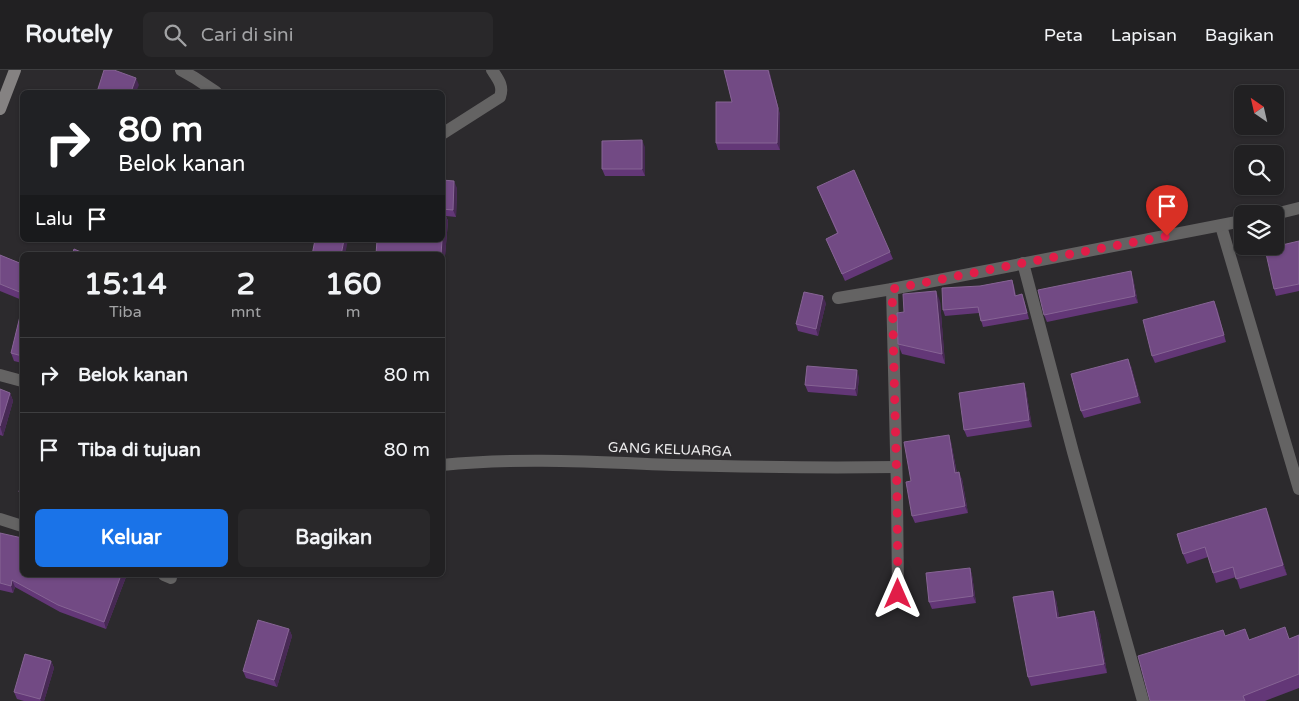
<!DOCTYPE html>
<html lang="id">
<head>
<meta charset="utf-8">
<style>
	:root { --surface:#212022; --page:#29282a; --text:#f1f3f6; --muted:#a2a3a5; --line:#3e3e40; --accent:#1a73e8 }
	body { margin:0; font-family:"Varela Round",sans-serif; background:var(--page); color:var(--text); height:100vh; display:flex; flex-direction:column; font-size:19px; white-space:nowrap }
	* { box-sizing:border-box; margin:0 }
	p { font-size:16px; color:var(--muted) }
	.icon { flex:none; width:28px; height:28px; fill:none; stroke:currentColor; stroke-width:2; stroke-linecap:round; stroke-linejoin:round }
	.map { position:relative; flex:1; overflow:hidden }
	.details { position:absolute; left:20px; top:182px; width:425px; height:325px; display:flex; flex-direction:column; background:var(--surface); border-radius:8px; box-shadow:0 1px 4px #0004,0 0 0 1px var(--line) }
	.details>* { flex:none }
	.hud { position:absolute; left:20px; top:20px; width:425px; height:152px; border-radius:8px; box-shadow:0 1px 4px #0004,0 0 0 1px var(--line); background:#202124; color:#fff; overflow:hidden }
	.needle { width:32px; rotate:326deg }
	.buttons { position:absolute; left:1234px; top:15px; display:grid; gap:10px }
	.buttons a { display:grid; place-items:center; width:50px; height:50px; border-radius:8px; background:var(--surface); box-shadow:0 1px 4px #0004,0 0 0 1px var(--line); font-size:25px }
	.pin { position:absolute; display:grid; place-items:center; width:42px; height:42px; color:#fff; margin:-51px -21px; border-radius:50% 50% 50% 0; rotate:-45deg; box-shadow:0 0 5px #0007 }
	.pin .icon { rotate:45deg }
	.me { position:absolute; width:55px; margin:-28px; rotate:0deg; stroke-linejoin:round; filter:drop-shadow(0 0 4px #0008) }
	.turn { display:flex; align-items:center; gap:18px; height:105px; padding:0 15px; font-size:22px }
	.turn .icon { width:65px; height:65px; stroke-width:2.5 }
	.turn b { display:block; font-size:35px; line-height:42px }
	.then { display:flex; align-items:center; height:48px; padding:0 15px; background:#0003; gap:10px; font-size:19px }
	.eta { display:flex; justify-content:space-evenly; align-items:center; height:85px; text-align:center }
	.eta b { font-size:30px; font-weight:700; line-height:35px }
	.button { display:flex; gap:10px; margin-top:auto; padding:10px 15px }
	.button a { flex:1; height:58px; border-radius:8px; background:var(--accent); color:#fff; font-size:20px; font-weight:700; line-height:58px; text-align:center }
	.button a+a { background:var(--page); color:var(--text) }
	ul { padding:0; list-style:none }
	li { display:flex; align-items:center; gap:15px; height:75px; padding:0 15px; border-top:1px solid var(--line) }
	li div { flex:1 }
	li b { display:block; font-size:19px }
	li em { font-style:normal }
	header { display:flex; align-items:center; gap:30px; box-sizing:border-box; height:70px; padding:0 25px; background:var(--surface); border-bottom:1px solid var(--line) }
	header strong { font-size:24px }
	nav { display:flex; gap:28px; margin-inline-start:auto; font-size:18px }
	.search { width:350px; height:45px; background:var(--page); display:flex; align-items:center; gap:12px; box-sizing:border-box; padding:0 18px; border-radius:8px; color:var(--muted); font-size:19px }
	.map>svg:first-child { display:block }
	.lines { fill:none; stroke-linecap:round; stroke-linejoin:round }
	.minor { stroke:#646363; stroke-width:12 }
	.secondary { stroke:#858282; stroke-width:12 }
	.wall { fill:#633777 }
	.shaded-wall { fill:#472954 }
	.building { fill:#724a84; stroke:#866494 }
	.route { stroke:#e11d48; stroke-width:9; stroke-dasharray:0 16.2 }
	.labels { text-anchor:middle; stroke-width:5; stroke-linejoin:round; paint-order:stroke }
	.street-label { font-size:14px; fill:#eeedee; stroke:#2c2a2d }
</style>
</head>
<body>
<header>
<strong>Routely</strong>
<div class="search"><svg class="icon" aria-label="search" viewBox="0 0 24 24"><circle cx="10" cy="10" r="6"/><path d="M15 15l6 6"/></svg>Cari di sini</div>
<nav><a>Peta</a><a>Lapisan</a><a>Bagikan</a></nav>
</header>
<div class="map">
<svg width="1299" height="631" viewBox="0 0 1299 631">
	<rect width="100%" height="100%" fill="#2c2a2d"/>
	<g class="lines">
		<g class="minor">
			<path d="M181 0 195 8 216 22"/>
			<path d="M442 64 500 27C504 16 498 9 492 0"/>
			<path d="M1275 144 1299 138"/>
			<path d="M1221 156 1299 419"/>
			<path d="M1023 193 1073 382 1143 631"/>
			<path d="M892 219 897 422 898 524"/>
			<path d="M838 228 892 219 1242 151"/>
			<path d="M0 305 22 311"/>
			<path d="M442 395C519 387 596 392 673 395 747 397 822 398 896 397"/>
			<path d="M0 449 22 456"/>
			<path d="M164 505 171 508"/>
		</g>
		<path class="secondary" d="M0 39 15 0"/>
	</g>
	<g class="wall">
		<path d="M724 0H769L780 45V80H718L716 73 732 32Z"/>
		<path d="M645 77V106H605L602 99Z"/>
		<path d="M442 110 457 118 456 147 446 146 448 151 442 221Z"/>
		<path d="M817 117 890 182 893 189 845 211 826 169 837 163Z"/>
		<path d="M1299 171V221L1276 226 1274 219Z"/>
		<path d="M0 185 22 194V230L0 221Z"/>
		<path d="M1133 208 1138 233 1047 252 1044 245Z"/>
		<path d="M1012 210 1014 216 1016 226 1024 230 1029 249 983 257 979 243 945 246 943 240 980 216Z"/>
		<path d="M940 231 945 294 902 284 898 274 904 242Z"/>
		<path d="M826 233 818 266 798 261 796 254Z"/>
		<path d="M22 238V293L14 291 11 283Z"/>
		<path d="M1217 238 1226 272 1155 293 1152 286Z"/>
		<path d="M1131 296 1141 333 1084 348 1081 341Z"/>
		<path d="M859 307 857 326 808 322 805 315Z"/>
		<path d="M1024 313 1026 320 1032 357 967 367 964 360Z"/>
		<path d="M0 319 10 323 13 331 3 366 0 365Z"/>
		<path d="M951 372 957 403 962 409 968 443 915 453 912 446 911 411Z"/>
		<path d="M22 409V429H21L19 422Z"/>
		<path d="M1266 438 1287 505 1240 519 1236 507 1216 513 1208 487 1187 494 1183 484Z"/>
		<path d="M0 463 126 507 106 559 60 542 15 517 13 523 0 520Z"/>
		<path d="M970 498 972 505 976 533 932 539 929 532Z"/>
		<path d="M1056 530 1059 547 1094 541 1098 551 1107 603 1031 616 1028 607Z"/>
		<path d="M289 559 292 566 277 617 246 608 243 601Z"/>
		<path d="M1299 565V618L1265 631H1150L1225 566 1249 570 1289 569Z"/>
		<path d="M51 591 54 598 44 631H24L17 629 14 622Z"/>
	</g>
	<g class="shaded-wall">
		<path d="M768 0H769L780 45V80L777 73Z"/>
		<path d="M136 8 139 15 136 22H131Z"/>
		<path d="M642 70 645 77V106L642 99Z"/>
		<path d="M454 111 457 118 456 147 453 140Z"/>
		<path d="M444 142 448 151 442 221V185H441Z"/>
		<path d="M344 170H348L345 185H341Z"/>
		<path d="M1131 201 1133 208 1138 233 1135 226Z"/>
		<path d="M936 221 940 231 945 294 942 284Z"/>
		<path d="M823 226 826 233 818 266 816 259Z"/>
		<path d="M1214 231 1217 238 1226 272 1224 265Z"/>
		<path d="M1128 289 1131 296 1141 333 1138 326Z"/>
		<path d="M857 300 859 307 857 326 855 319Z"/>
		<path d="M1024 313 1026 320 1032 357 1029 350Z"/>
		<path d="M10 323 13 331 3 366 0 356Z"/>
		<path d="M949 365 951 372 958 410 955 403Z"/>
		<path d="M959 402 962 409 968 443 965 436Z"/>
		<path d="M1266 438 1270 448 1287 505 1283 495Z"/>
		<path d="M970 498 972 505 976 533 973 526Z"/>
		<path d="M121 505H125L126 507 106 559 104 552Z"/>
		<path d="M12 510 15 517 13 523 11 516Z"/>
		<path d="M1053 521 1056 530 1061 557 1057 548Z"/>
		<path d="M1094 541 1098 551 1107 603 1104 594Z"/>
		<path d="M289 559 292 566 277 617 274 610Z"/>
		<path d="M51 591 54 598 44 631H41L40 629Z"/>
	</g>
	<g class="building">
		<path d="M104 0H114L136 8 131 22H97Z"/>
		<path d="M724 0H768L778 38 777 73H716V32H732Z"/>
		<path d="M642 70V99H602V71Z"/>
		<path d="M854 100 890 182 842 204 826 169 838 163 817 117Z"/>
		<path d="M442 110 454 111 453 140 442 139Z"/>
		<path d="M442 142H444L442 166Z"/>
		<path d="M315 170H344L341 185H312Z"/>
		<path d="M377 170H442L441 185H376Z"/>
		<path d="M1299 171V214L1274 219 1265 179Z"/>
		<path d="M74 179 88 185H72Z"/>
		<path d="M0 185 22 194V223L0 214Z"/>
		<path d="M1131 201 1135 226 1044 245 1038 220Z"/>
		<path d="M1012 210 1015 226 1022 224 1027 243 981 251 978 237 943 240 942 218 980 216Z"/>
		<path d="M936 221 942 284 898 274 897 243 904 242 903 224Z"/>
		<path d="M804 222 823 226 816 259 796 254Z"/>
		<path d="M1214 231 1224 265 1152 286 1143 250Z"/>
		<path d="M22 238V286L11 283Z"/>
		<path d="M1128 289 1138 326 1081 341 1071 304Z"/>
		<path d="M807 296 857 300 855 319 805 315Z"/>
		<path d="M1024 313 1029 350 964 360 959 323Z"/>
		<path d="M0 319 10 323 0 356Z"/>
		<path d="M949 365 955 403 959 402 965 436 912 446 906 412 911 411 904 372Z"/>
		<path d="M22 409V423L19 422Z"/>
		<path d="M1266 438 1283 495 1236 509 1233 497 1213 503 1205 477 1183 484 1177 464Z"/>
		<path d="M0 463 22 468V505H121L104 552 58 535 12 510 11 516 0 513Z"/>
		<path d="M970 498 973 526 929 532 926 503Z"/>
		<path d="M1053 521 1057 548 1094 541 1104 594 1028 607 1013 527Z"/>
		<path d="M258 550 289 559 274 610 243 601Z"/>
		<path d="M1285 557 1289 569 1299 565V604L1243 626 1245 631H1150L1138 586 1223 560 1225 566 1245 559 1249 570Z"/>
		<path d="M25 584 51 591 40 629 14 622Z"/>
	</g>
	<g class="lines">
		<path class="route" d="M898 524 897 422 892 219 1023 193 1167 166"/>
	</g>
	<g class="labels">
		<g class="street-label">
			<text transform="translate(670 379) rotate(2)" y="5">GANG KELUARGA</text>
		</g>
	</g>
</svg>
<div class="buttons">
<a><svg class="needle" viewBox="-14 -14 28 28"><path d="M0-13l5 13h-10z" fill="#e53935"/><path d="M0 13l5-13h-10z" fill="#a2a3a5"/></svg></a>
<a><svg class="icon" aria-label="search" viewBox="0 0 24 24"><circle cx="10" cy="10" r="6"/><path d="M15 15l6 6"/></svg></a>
<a><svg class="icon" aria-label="layers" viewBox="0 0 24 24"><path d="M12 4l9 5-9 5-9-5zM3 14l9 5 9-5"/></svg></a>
</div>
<div class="pin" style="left:1167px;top:166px;background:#d93025"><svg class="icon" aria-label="arrive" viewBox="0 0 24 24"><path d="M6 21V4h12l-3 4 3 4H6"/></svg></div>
<svg class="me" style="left:898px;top:524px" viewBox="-20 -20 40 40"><path d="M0-17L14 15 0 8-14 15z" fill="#e11d48" stroke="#fff" stroke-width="4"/></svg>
<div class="hud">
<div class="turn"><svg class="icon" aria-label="right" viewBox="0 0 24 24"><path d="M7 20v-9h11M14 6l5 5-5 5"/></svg><div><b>80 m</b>Belok kanan</div></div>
<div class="then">Lalu<svg class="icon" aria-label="arrive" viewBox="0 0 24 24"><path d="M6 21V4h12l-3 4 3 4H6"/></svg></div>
</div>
<section class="details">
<div class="eta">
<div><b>15:14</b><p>Tiba</p></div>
<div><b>2</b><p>mnt</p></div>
<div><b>160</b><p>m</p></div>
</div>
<ul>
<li><svg class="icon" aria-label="right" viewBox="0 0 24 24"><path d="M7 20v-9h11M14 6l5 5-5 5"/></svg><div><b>Belok kanan</b></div><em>80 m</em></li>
<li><svg class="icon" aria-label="arrive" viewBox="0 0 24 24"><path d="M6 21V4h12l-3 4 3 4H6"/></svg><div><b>Tiba di tujuan</b></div><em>80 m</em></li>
</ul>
<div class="button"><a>Keluar</a><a>Bagikan</a></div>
</section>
</div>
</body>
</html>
